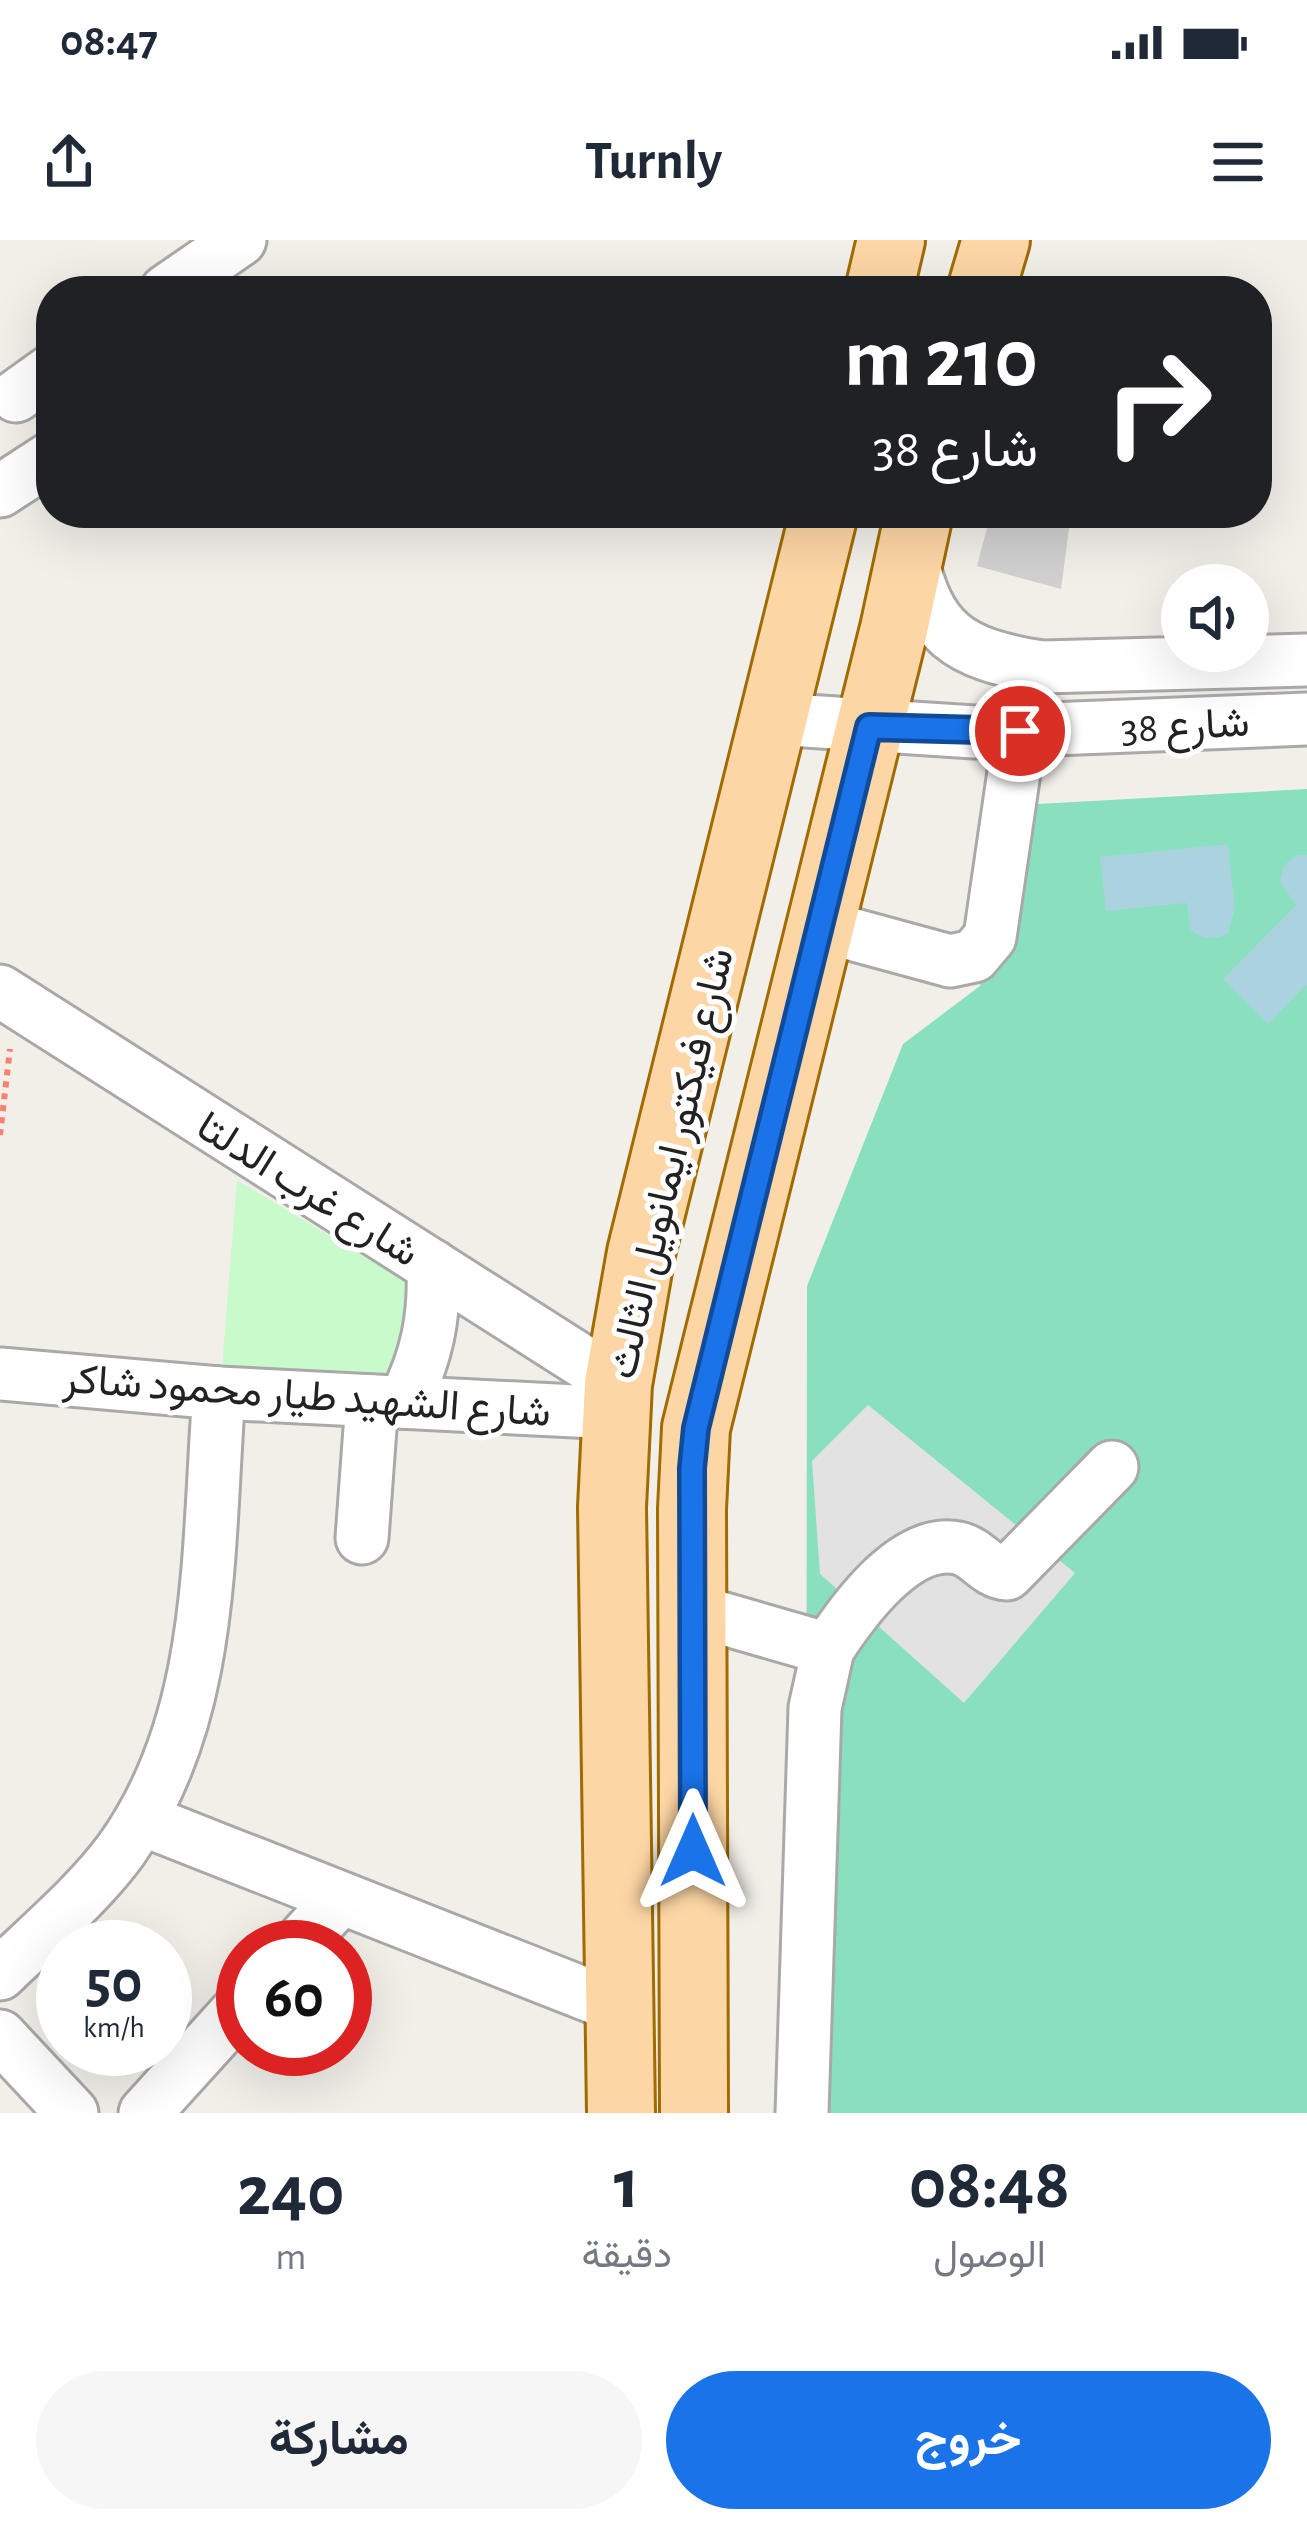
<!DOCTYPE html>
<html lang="ar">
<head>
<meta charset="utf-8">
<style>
	:root { --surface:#fff; --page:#f6f6f7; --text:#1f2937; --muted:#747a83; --accent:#1a73e8 }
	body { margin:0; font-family:"Alegreya Sans",Vazirmatn,sans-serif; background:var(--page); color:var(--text); direction:rtl; height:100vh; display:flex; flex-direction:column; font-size:45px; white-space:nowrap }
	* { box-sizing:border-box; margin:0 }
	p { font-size:39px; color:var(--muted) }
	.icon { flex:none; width:66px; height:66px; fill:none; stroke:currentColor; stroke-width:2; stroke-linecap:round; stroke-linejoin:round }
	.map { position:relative; height:1873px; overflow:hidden; direction:ltr }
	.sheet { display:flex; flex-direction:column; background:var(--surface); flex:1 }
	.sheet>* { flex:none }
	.hud { position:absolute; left:36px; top:36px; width:1236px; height:252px; border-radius:48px; box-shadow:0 12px 48px #0002; direction:rtl; background:#202124; color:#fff; overflow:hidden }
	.fabs { position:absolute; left:1161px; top:324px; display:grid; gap:24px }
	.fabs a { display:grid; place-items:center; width:108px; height:108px; border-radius:50%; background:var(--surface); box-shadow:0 12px 48px #0002; font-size:60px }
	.speed { position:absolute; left:36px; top:1680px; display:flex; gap:24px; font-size:60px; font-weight:700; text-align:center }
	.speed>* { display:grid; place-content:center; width:156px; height:156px; border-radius:50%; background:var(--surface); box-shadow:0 12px 48px #0002; line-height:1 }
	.speed small { font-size:30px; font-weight:400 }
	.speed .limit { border:18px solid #d22; background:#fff; color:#111 }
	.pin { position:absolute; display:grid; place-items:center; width:102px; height:102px; color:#fff; margin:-51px; border:6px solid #fff; border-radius:50%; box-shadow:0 3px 12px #0007 }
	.me { position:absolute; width:132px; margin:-66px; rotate:0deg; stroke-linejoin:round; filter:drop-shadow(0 0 9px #0008) }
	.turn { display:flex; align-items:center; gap:42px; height:252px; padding:0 36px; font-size:54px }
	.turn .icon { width:156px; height:156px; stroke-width:2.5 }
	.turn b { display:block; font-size:84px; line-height:102px }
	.eta { display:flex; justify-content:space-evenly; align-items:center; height:204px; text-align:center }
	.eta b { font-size:72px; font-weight:700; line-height:84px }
	.action { display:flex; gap:24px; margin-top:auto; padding:24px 36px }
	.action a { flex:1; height:138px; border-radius:72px; background:var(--accent); color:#fff; font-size:48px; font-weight:700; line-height:138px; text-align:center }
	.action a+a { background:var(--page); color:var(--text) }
	.status { display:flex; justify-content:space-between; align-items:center; height:84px; padding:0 60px; background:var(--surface); direction:ltr }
	.status svg { height:33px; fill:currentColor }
	header { display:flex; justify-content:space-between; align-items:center; height:156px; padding:0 36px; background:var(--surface); font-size:54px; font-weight:700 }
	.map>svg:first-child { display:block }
	.religious { fill:#d0d0d0 }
	.park { fill:#c8facc }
	.pitch { fill:#88e0be }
	.parking { fill:#e2e2e2 }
	.water { fill:#aad3df }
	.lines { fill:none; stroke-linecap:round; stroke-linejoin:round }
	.minor-casing { stroke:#a9a9a9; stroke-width:57 }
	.major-casing { stroke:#a06b00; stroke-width:72 }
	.path { stroke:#fa8072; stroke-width:6; stroke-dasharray:6 6; stroke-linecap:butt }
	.minor { stroke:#fff; stroke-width:51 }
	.major { stroke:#fcd6a4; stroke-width:66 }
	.route-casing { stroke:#114b97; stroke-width:30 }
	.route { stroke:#1a73e8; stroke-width:21 }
	.labels { text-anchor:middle; stroke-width:10; stroke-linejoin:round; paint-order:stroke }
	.street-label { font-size:42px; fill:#222; stroke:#fff }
</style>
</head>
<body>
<div class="status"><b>08:47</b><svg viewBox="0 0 49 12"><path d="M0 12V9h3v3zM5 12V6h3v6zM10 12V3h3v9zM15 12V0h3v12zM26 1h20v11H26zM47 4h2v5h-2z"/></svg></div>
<header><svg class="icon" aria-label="menu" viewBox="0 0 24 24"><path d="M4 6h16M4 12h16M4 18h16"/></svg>Turnly<svg class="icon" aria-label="share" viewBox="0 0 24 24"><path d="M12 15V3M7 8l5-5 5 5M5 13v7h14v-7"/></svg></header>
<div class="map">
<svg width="1307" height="1873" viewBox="0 0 1307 1873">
	<rect width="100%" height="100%" fill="#f2efe9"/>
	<path class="religious" d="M991 273H1071L1061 349 977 326Z"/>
	<path class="park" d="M237 940 413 1046V1112L384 1141 294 1138 222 1126Z"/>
	<path class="pitch" d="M1307 549V1873H806L807 1046 903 804 980 746 1020 565Z"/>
	<path class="parking" d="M868 1165 1075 1333 964 1463 820 1334 812 1221Z"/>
	<g class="water">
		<path d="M1228 604 1235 668 1228 694C1212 700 1203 700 1190 689L1187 663 1106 671 1100 617Z"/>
		<path d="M1298 615H1307V744L1268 784 1223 739 1296 665 1280 642 1284 625Z"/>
	</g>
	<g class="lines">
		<defs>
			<g id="minor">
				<path d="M166 51 240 0"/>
				<path d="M16 156 51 131"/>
				<path d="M0 251 51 218"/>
				<path d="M910 309C927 394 958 414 1042 427L1307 420"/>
				<path d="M775 479 974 492 1307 479"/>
				<path d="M818 685 950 721 974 716 990 697 1020 491"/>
				<path d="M0 751 618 1144"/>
				<path d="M0 1134 219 1153 615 1173"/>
				<path d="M404 1162C427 1117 435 1077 433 1026"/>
				<path d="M362 1298 372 1161"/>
				<path d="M693 1370 828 1409C852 1372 905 1297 958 1308 978 1312 987 1333 1007 1334L1112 1227"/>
				<path d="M141 1579 621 1768"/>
				<path d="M296 1707 341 1658"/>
				<path d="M0 1734C41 1694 87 1656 121 1610 216 1477 207 1309 219 1153"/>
				<path d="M0 1796 72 1873"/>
				<path d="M145 1873 243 1765"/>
				<path d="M802 1873 815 1468 828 1409"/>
			</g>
			<g id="major">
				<path d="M879 51 891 0"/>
				<path d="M981 51 996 0"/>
				<path d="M621 1873 612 1267 618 1144 641 1013 824 273"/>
				<path d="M694 1873 692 1269 696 1188 894 389 919 273"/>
			</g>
		</defs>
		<use href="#minor" class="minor-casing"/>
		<use href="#major" class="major-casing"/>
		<path class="path" d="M0 895 10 809"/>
		<use href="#minor" class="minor"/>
		<use href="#major" class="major"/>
	</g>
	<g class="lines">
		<defs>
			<path id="route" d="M693 1611 692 1228 696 1188 869 487 1020 491"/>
		</defs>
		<use href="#route" class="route-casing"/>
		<use href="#route" class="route"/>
	</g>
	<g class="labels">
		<g class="street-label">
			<text transform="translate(1185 484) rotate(-3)" y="15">شارع 38</text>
			<text transform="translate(669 923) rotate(-77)" y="15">شارع فيكتور ايمانويل الثالث</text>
			<text transform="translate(309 948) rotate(32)" y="15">شارع غرب الدلتا</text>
			<text transform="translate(307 1154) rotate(4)" y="15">شارع الشهيد طيار محمود شاكر</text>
		</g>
	</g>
</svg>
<div class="fabs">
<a><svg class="icon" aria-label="sound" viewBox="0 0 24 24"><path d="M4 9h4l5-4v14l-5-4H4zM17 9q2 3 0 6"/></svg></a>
</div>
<div class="speed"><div>50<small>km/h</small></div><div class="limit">60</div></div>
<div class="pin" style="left:1020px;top:491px;background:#d93025"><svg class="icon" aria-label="arrive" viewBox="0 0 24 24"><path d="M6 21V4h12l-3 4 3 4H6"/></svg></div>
<svg class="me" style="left:693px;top:1611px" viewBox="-20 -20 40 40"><path d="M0-17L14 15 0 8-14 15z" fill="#1a73e8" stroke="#fff" stroke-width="4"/></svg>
<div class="hud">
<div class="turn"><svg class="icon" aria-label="right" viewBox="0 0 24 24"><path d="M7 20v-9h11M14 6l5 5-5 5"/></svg><div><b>210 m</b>شارع 38</div></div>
</div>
</div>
<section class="sheet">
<div class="eta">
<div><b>08:48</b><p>الوصول</p></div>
<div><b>1</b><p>دقيقة</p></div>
<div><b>240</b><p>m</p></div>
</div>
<div class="action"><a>خروج</a><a>مشاركة</a></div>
</section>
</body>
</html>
